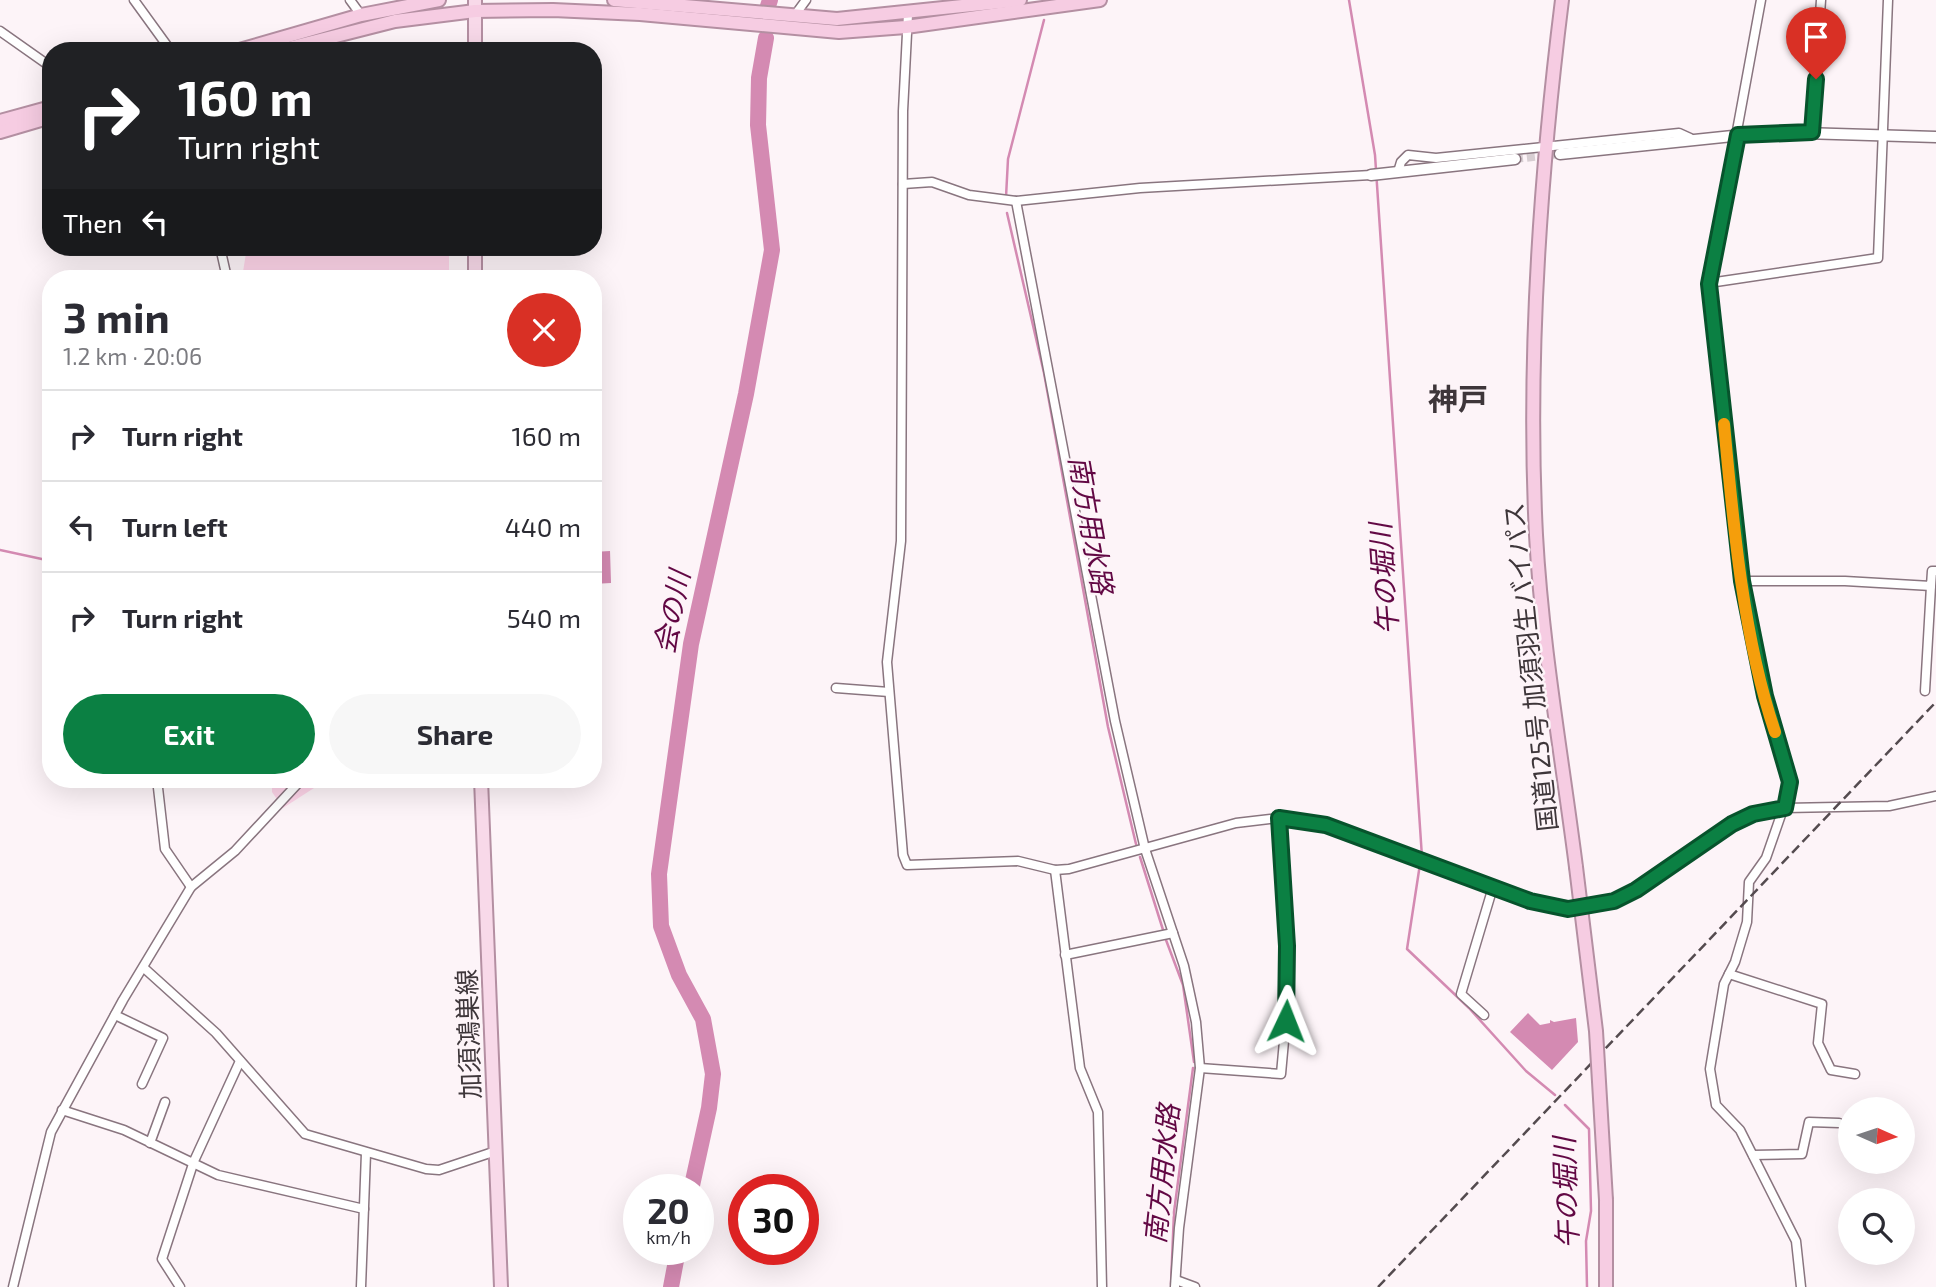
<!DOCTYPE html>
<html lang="en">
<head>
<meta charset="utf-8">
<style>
	:root { --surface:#fff; --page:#f7f7f7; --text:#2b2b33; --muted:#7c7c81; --line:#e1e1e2; --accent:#0b8043 }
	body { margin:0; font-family:"Exo 2","Noto Sans JP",sans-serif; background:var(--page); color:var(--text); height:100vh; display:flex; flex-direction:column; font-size:26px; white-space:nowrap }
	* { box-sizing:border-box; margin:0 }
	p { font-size:23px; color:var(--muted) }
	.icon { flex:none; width:38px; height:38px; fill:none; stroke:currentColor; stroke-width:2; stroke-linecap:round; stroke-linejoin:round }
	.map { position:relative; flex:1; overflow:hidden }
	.side { position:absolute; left:42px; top:270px; width:560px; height:518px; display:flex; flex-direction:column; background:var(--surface); border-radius:28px; box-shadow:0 7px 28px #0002 }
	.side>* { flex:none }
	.hud { position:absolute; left:42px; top:42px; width:560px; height:214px; border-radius:28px; box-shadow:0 7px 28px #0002; background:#202124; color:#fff; overflow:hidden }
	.needle { width:46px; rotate:93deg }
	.buttons { position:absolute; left:1838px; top:1097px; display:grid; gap:14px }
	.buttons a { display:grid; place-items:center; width:77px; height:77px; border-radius:50%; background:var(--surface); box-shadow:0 7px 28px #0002; font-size:35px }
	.speed { position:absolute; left:623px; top:1174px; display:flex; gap:14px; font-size:35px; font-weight:700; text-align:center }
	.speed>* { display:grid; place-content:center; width:91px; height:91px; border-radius:50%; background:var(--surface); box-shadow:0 7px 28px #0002; line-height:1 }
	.speed small { font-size:18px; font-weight:400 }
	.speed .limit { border:10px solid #d22; background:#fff; color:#111 }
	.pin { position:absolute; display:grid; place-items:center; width:60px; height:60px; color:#fff; margin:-72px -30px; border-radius:50% 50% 50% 0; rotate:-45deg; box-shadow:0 0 7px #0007 }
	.pin .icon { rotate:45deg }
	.me { position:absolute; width:77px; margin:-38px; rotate:2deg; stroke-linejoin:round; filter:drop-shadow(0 0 5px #0008) }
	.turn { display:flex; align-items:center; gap:24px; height:147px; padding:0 21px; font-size:32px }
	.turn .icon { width:91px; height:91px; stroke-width:2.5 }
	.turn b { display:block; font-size:49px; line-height:60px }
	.then { display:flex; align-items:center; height:66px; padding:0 21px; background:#0003; gap:14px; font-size:26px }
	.round { display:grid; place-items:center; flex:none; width:74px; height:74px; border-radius:37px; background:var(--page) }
	.summary { display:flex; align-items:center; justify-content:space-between; height:119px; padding:0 21px }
	h1 { font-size:42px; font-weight:700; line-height:52px }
	.primary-button { display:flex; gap:14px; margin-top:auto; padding:14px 21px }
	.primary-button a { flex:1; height:80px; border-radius:42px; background:var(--accent); color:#fff; font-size:28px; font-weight:700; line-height:80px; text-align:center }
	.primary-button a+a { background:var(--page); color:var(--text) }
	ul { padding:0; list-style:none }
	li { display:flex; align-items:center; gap:21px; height:91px; padding:0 21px; border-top:2px solid var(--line) }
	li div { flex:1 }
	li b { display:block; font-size:26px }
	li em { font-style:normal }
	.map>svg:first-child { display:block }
	.green { fill:#fdd4e8 }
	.water { fill:#d48ab2 }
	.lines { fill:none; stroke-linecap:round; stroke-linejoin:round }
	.stream { stroke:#d48ab2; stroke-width:2.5 }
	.river { stroke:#d48ab2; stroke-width:16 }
	.minor-tunnel { stroke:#d7ced2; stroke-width:8; stroke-dasharray:8 4; stroke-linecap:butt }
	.minor-casing { stroke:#89757f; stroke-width:11 }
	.tertiary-casing { stroke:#89757f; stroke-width:13 }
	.primary-casing { stroke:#b48fa2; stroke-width:16 }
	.trunk-casing { stroke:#b48fa2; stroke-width:16 }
	.minor { stroke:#fff; stroke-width:8 }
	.tertiary { stroke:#fff; stroke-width:10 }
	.primary { stroke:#f8d9e9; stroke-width:12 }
	.trunk { stroke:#f6cce2; stroke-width:12 }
	.rail { stroke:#544b4f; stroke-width:2.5; stroke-dasharray:10 5; stroke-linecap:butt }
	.trunk-bridge-casing { stroke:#b48fa2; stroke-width:16; stroke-linecap:butt }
	.trunk-bridge { stroke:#f6cce2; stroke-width:12 }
	.route-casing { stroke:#07532c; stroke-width:18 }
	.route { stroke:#0b8043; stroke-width:12 }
	.slow { stroke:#f59e0b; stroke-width:12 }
	.labels { text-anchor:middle; stroke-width:5; stroke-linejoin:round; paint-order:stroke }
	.street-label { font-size:26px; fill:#3e363a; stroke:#fdf4f8 }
	.water-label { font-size:28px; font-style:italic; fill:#620844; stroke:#fdf4f8 }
	.quarter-label { font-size:30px; font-weight:bold; fill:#3e363a; stroke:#fdf4f8 }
</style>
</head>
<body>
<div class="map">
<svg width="1936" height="1287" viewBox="0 0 1936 1287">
	<rect width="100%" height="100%" fill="#fdf4f8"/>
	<g class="green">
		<path d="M247 247H449V278H242Z"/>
		<path d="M272 779H328L283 808 272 792Z"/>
	</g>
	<g class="water">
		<path d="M610 551 611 583 593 584V552Z"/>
		<path d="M1528 1013 1540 1025 1550 1023V1020L1554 1022 1576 1018 1578 1042 1552 1070 1510 1032Z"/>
	</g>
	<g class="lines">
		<g class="stream">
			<path d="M1349 0 1375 155 1422 857"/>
			<path d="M1006 197 1008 159 1044 20"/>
			<path d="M1007 213 1044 373 1108 727 1136 844"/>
			<path d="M0 550 51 561"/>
			<path d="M1140 857 1164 933"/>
			<path d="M1420 864 1407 949 1469 1008 1526 1071 1555 1095"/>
			<path d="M1166 940 1183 985 1194 1062"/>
			<path d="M1565 1105 1589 1129 1591 1211 1586 1241 1587 1287"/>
			<path d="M1171 1284 1174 1212 1193 1068"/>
		</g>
		<g class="river">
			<path d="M768 6 770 0"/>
			<path d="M691 1190 709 1108 713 1074 703 1019 679 975 661 926 659 874 691 644 746 394 772 250 758 125 759 78 766 38"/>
			<path d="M671 1287 678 1250"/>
		</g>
		<path class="minor-tunnel" d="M1515 159 1560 154"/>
		<defs>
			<g id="minor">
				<path d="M134 0 171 51"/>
				<path d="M350 0 361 15"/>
				<path d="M1761 0 1709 283 1743 581 1760 676 1786 764 1790 789 1766 858 1749 882 1747 922 1735 962 1724 984 1710 1069 1716 1105 1740 1130 1796 1241 1801 1287"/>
				<path d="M908 14 903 111 901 541 887 662 903 855 907 865 1018 861 1055 870 1069 869 1236 823 1279 818 1326 825 1539 904 1587 908 1614 901 1636 890 1732 824 1753 814 1785 808 1889 806 1936 796"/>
				<path d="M795 15 806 0"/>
				<path d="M0 31 51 67"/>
				<path d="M1812 132 1821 0"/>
				<path d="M1398 172 1401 162 1408 155 1436 158 1679 133 1690 138"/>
				<path d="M903 184 932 182 969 195 1016 201 1140 188 1371 175"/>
				<path d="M1016 201 1115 721 1145 849 1184 966 1196 1022 1200 1068 1179 1228 1175 1287"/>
				<path d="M220 247 227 278"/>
				<path d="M1709 283 1878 258 1888 0"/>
				<path d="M1743 581H1845L1931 586 1932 571H1936"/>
				<path d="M836 688 889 692"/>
				<path d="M1925 691 1931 586"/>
				<path d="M157 779 165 849 191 887"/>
				<path d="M1055 870 1080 1068 1098 1112 1102 1287"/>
				<path d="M1065 955 1173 933"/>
				<path d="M144 968 216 1033 305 1134 426 1169 439 1170 496 1151"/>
				<path d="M1729 974 1822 1004 1818 1043 1831 1070 1855 1074"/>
				<path d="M115 1015 163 1038 142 1084"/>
				<path d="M1484 1015 1461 994 1493 887"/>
				<path d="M1200 1068 1281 1074 1288 997 1279 818"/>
				<path d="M62 1110 124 1130 218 1175 364 1209"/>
				<path d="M150 1143 165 1102"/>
				<path d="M1753 1155 1802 1154 1809 1122 1839 1123"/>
				<path d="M1176 1280 1195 1287"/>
				<path d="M13 1287 51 1132 123 1000 191 887 235 851 302 779"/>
				<path d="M180 1287 162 1259 194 1161 240 1061"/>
				<path d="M361 1287 366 1153"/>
			</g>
			<g id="tertiary">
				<path d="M1560 154 1771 132 1936 137"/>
				<path d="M1371 175 1515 159"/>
			</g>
			<g id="primary">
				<path d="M475 0V51"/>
				<path d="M475 247V278"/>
				<path d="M481 779 501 1287"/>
			</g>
			<g id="trunk">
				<path d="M614 0 837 19 1020 0"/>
				<path d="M1562 0C1540 176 1527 358 1536 535 1542 646 1562 757 1576 867"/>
				<path d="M236 51 361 15 439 0"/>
				<path d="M277 51 395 21 475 11 553 10 640 14 839 32 906 27 1100 0"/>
				<path d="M0 121 51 107"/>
				<path d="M0 132 51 117"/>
				<path d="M1606 1287V1200"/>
			</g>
		</defs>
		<use href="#minor" class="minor-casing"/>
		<use href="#tertiary" class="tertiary-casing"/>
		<use href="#primary" class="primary-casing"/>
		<use href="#trunk" class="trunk-casing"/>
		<use href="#minor" class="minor"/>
		<use href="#tertiary" class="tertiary"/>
		<use href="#primary" class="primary"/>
		<use href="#trunk" class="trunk"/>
		<path class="rail" d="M1378 1287 1936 702"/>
		<defs>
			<path id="trunk-bridge" d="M1576 867 1596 1031 1606 1200"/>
		</defs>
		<use href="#trunk-bridge" class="trunk-bridge-casing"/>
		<use href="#trunk-bridge" class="trunk-bridge"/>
	</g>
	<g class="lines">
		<defs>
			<path id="route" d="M1286 1021 1287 946 1279 818 1326 825 1530 901 1568 909 1614 901 1636 890 1732 824 1753 814 1785 808 1790 782 1765 696 1742 581 1709 284 1738 135 1812 132 1816 79"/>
		</defs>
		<use href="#route" class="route-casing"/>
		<use href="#route" class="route"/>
		<path class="slow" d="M1724 424C1733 522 1743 638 1775 732"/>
	</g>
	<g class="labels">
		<g class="street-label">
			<text transform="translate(1531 667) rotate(-96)" y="9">国道125号 加須羽生バイパス</text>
			<text transform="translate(469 1034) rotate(-92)" y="9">加須鴻巣線</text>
		</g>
		<g class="water-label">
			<text transform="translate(1091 525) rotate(80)" y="10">南方用水路</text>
			<text transform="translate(1384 579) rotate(-94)" y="10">午の堀川</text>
			<text transform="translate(672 612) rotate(-79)" y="10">会の川</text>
			<text transform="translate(1162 1174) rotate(-84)" y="10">南方用水路</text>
			<text transform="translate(1566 1193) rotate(-92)" y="10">午の堀川</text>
		</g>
		<g class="quarter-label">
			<text x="1458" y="410">神戸</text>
		</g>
	</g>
</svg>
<div class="buttons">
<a><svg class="needle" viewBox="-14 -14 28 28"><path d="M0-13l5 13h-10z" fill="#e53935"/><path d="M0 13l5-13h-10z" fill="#7c7c81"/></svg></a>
<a><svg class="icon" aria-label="search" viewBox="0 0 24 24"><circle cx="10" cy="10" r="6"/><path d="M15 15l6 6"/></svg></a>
</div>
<div class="speed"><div>20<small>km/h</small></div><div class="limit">30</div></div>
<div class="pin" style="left:1816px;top:79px;background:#d93025"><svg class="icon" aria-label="arrive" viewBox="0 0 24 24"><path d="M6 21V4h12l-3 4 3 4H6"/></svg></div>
<svg class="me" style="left:1286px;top:1021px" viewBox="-20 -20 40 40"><path d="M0-17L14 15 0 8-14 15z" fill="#0b8043" stroke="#fff" stroke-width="4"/></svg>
<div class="hud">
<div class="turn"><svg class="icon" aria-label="right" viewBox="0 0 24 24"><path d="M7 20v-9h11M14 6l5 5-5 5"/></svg><div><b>160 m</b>Turn right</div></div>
<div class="then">Then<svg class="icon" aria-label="left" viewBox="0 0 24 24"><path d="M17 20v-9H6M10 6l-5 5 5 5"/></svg></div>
</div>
<section class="side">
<div class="summary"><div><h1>3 min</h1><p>1.2 km · 20:06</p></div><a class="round" style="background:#d93025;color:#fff"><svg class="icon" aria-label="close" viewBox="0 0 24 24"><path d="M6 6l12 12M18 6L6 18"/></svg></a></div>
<ul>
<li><svg class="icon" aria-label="right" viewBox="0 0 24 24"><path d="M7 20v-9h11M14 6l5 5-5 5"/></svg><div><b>Turn right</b></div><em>160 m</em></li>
<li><svg class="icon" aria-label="left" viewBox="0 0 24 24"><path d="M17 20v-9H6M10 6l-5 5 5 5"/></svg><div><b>Turn left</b></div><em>440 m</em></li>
<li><svg class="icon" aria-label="right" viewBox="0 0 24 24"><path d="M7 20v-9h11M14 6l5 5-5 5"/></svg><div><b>Turn right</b></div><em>540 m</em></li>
</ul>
<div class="primary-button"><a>Exit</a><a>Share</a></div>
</section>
</div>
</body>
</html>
